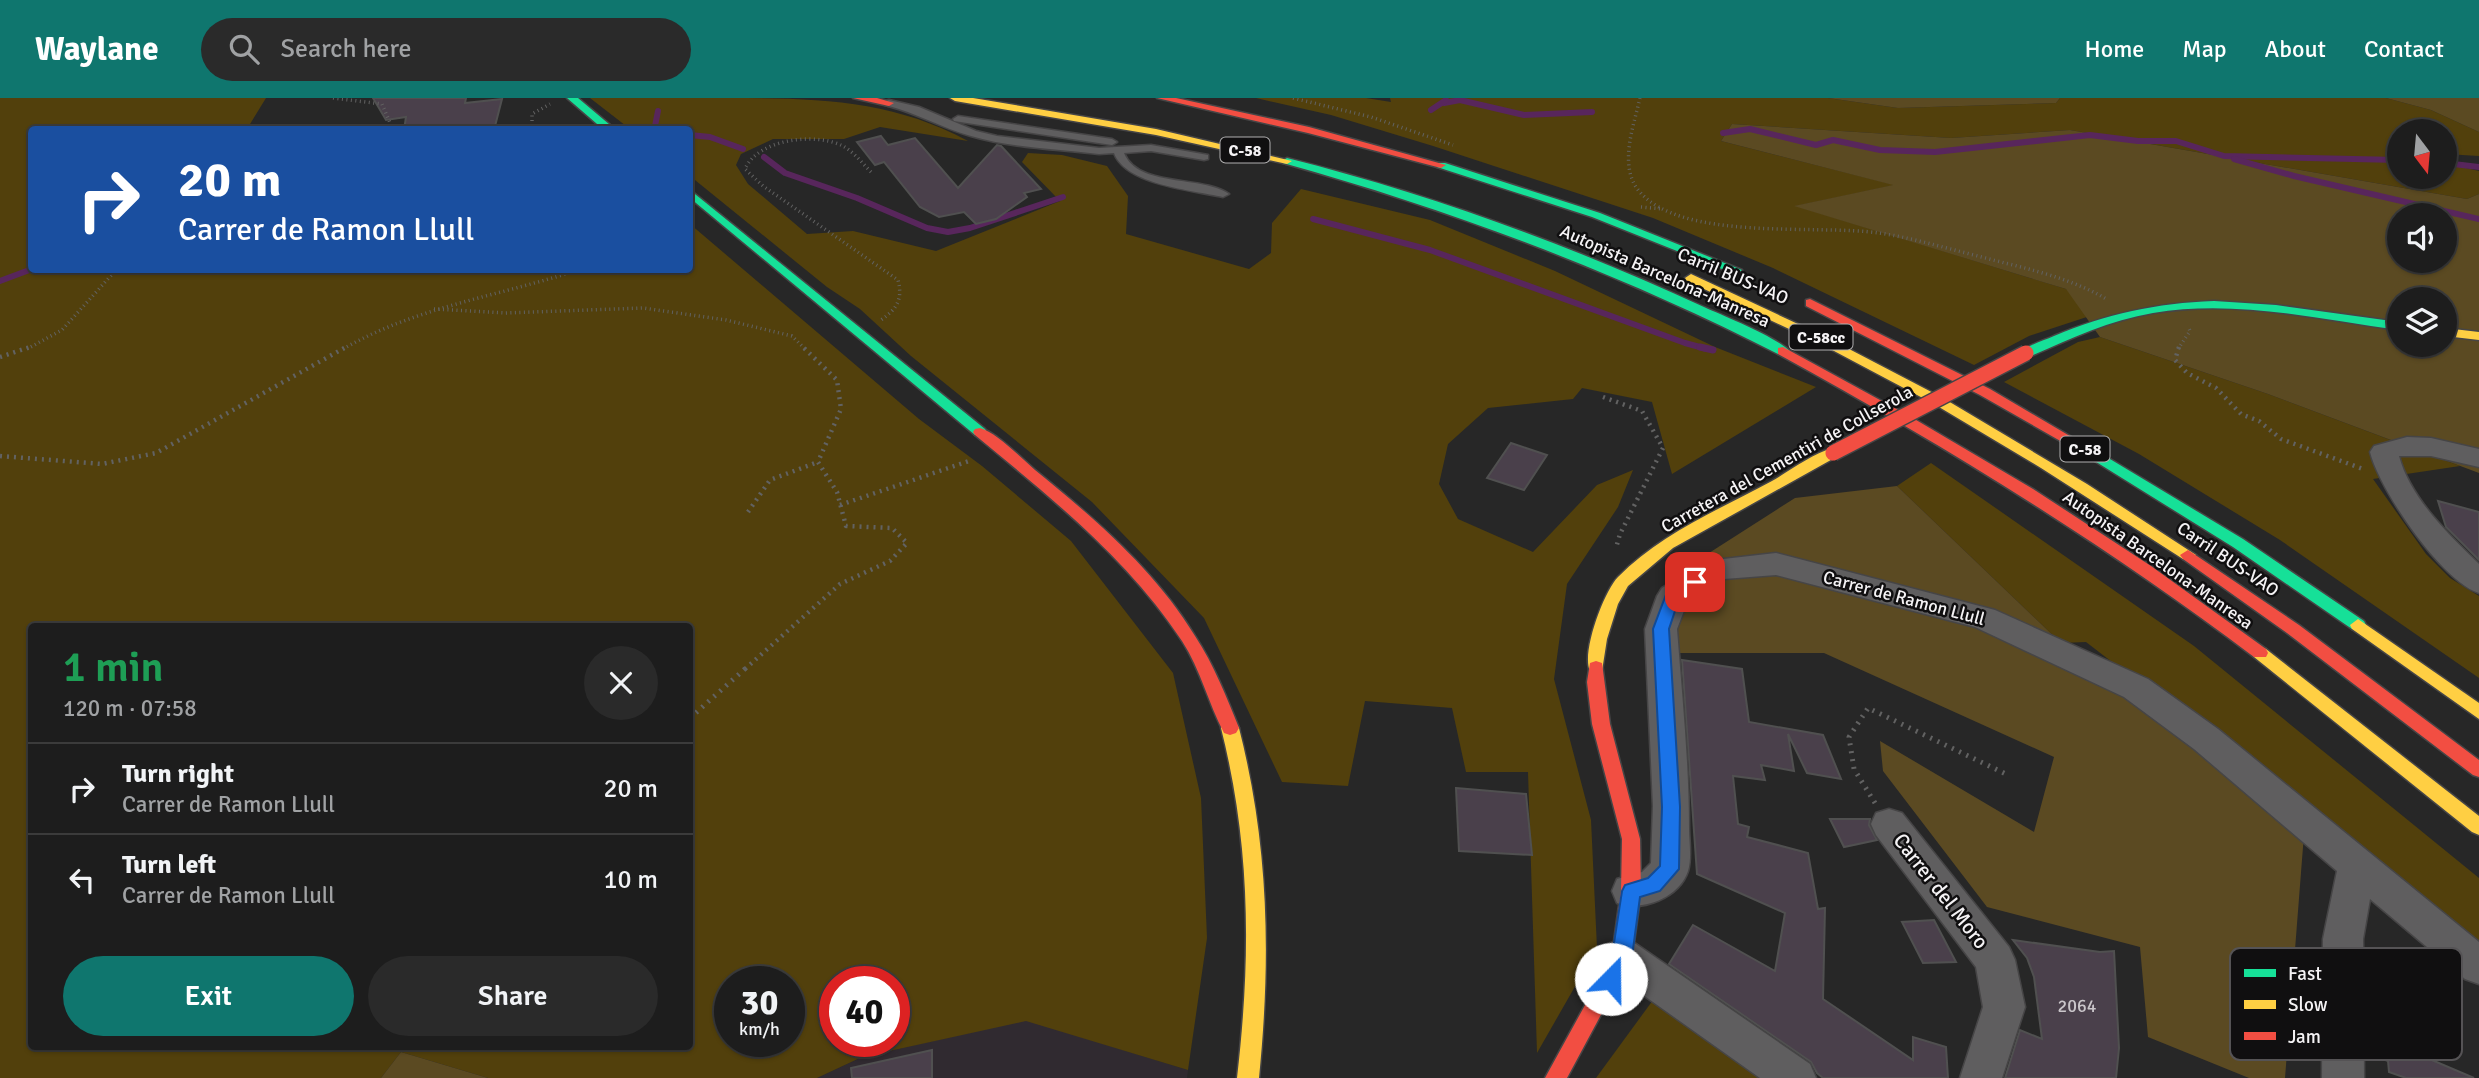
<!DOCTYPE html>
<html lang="en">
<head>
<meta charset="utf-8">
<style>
	:root { --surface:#1d1d1d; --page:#2a2a2a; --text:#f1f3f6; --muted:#a0a2a4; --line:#3b3b3b; --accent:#0f766e }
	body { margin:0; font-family:Signika,sans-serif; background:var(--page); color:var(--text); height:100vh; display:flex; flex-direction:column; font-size:26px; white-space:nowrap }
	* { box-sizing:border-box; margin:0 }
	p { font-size:23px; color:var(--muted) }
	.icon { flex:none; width:38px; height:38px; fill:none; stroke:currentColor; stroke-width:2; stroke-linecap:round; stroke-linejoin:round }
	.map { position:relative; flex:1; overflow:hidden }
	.panel { position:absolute; left:28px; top:525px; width:665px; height:427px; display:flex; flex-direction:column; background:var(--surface); border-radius:7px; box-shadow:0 2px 5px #0004,0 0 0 2px var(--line) }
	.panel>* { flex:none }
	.hud { position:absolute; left:28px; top:28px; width:665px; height:147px; border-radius:7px; box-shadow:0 2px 5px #0004,0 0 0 2px var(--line); background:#1a4fa0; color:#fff; overflow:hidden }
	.needle { width:46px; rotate:164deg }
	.tools { position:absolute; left:2387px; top:21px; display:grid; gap:14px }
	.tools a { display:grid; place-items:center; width:70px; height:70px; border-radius:50%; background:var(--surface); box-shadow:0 2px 5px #0004,0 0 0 2px var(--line); font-size:35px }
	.speed { position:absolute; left:714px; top:868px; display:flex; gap:14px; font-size:35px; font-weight:700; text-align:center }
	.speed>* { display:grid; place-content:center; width:91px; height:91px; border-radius:50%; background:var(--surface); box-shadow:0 2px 5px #0004,0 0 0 2px var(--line); line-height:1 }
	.speed small { font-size:18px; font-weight:400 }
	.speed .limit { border:10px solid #d22; background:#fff; color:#111 }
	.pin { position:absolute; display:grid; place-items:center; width:60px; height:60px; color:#fff; margin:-30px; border-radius:14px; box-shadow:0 4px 10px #0006 }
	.me { position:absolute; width:77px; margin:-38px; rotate:22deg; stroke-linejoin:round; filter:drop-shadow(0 0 5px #0008) }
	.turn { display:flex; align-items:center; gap:24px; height:147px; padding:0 35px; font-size:32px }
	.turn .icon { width:91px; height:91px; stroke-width:2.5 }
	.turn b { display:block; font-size:49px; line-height:60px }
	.round { display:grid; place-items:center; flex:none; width:74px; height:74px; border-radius:37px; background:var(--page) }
	.overview { display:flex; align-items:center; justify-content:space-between; height:119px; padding:0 35px }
	h1 { font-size:42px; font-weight:600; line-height:52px; color:#1e9e55 }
	.button { display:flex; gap:14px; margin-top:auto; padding:14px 35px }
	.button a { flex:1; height:80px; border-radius:42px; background:var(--accent); color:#fff; font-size:28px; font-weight:600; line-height:80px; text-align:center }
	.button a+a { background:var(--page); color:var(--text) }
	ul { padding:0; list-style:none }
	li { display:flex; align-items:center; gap:21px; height:91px; padding:0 35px; border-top:2px solid var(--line) }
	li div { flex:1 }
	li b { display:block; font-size:26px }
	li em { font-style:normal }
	header { display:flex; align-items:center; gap:42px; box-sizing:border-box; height:98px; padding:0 35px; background:var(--accent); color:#fff }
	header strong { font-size:33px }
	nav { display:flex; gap:38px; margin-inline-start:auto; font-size:24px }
	.search { width:490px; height:63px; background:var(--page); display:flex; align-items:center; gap:18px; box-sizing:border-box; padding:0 24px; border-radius:38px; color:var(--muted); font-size:26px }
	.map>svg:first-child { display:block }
	.built { fill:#302a30 }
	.green { fill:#52400c; fill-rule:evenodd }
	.forest { fill:#5b4a22; fill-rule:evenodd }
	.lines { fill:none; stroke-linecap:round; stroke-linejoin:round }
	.stream-far1 { stroke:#58265c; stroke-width:6 }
	.stream { stroke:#58265c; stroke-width:7 }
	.building { fill:#4a404b; stroke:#505050; stroke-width:2 }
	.lane-casing { stroke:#464546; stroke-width:3 }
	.street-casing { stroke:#464546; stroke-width:3 }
	.fast-casing { stroke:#464546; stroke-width:3 }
	.slow-casing { stroke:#464546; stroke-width:3 }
	.jam-casing { stroke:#464546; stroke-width:3 }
	.path-far2 { stroke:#626262; stroke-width:3.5; stroke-dasharray:1 3.5; stroke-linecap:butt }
	.path-far1 { stroke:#626262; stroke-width:4.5; stroke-dasharray:2 5; stroke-linecap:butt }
	.path { stroke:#626262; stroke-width:5; stroke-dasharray:2 6; stroke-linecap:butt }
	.lane { fill:#5f5e5f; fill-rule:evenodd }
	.street { fill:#5f5e5f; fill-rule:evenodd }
	.fast { fill:#16e098; fill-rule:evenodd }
	.slow { fill:#ffcf43; fill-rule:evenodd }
	.jam { fill:#f24e42; fill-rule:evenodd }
	.jam-bridge-casing { stroke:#464546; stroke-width:18; stroke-linecap:butt }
	.jam-bridge { stroke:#f24e42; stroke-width:15 }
	.route { fill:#1a73e8; stroke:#114b97; stroke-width:2 }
	.labels { text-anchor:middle; stroke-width:5; stroke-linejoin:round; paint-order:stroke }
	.shield { fill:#100f10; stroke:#b0afb0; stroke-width:2 }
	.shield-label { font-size:16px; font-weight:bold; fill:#f5f3f5 }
	.street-label { font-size:18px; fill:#f5f3f5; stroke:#100f10 }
	.near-number-label { font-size:18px; fill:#cac6ca }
	.near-street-label { font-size:21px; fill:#f5f3f5; stroke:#100f10 }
	.key { fill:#100f10; stroke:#555355; stroke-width:2 }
	.key-label { font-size:19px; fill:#f5f3f5 }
</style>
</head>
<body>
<header>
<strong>Waylane</strong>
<div class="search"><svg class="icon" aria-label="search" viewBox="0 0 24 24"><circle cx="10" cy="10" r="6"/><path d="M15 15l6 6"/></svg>Search here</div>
<nav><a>Home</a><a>Map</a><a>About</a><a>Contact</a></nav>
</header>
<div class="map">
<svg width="2479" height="980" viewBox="0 0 2479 980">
	<rect width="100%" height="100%" fill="#272727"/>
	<path class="built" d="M1026 922 1188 972 1187 980H817L862 959Z"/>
	<g class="green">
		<path d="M0 0H266L247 31 32 32V172H690V126L919 321 982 368 1071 443 1173 575 1201 700 1207 840 1188 972 1026 923 862 959 817 980H488L401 954 381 980H0ZM32 528H690V948H32ZM730 884H789V943H730ZM835 884H894V943H835Z"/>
		<path d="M590 0C637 0 683 0 729 0 815 0 891 1 968 43L880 29 844 41H773L741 56 736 67 748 86 807 136 853 133 936 153 1060 103 1022 64 1028 55 1062 57 1107 68 1128 98 1126 136 1249 171 1271 155 1272 125 1301 91 1430 122 1555 173 1715 249 1816 289 1672 376 1652 304 1582 290 1573 301 1488 310 1448 346 1439 386 1458 421 1533 454 1597 387 1633 372 1618 409 1567 486 1554 581 1591 722 1597 850 1537 955 1528 674H1466L1452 610 1365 603 1348 688 1282 684 1204 520 1092 404 911 258 860 211 827 189 690 78V32L630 31Z"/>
		<path d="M1256 0H1366L1391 4 1390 0H1828L1898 10 2056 5 2060 0H2386L2431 12 2479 34V58L2445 56V33H2399V53L2395 54 2399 55V79H2445V65L2479 73V96L2467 101 2070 32 1951 40 1732 26 1721 43 1895 87 1796 108 2066 191 2099 215 2029 238 1974 267 1773 170 1653 120 1433 48 1331 17Z"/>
		<path d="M2100 239 2268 296 2460 368 2373 381 2426 456 2450 480 2479 498V580L2280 442 2139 356 2004 284 2078 244Z"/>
		<path d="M1931 365 2194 548 2479 780V847L2086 544 2061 545 1897 388Z"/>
		<path d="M1656 898 1760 980H1596Z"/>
	</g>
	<g class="forest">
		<path d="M1828 0H2060L2056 5 1898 10Z"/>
		<path d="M2386 0H2479V34L2431 12Z"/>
		<path d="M1732 26 1951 40 2070 32 2467 101 2479 96V375L2268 296 2100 239 2066 191 1794 108 1893 87 1721 43ZM2399 117H2445V163H2399ZM2399 201H2445V247H2399Z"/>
		<path d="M1897 388 2061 545 2304 736 2285 980H2249L2148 939 2140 849 1987 809 1883 673 1880 643 2034 734 2054 659 1824 555H1673L1659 492 1709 455 1795 400Z"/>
		<path d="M401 954 488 980H381Z"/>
	</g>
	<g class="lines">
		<g class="stream-far1">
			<path d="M1444 5 1460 2 1524 17 1592 14"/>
			<path d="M1431 12 1446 2"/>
			<path d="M650 32 655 28 658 13"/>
			<path d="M1723 35 1750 31 1816 47 1833 42 1880 52 1935 54 2090 37 2138 43H2176L2224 58 2399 62"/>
			<path d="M690 37 710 39 743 51"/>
			<path d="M764 59 785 75 857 100 927 130 948 134 970 130 1063 99"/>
			<path d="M2234 61 2294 78 2479 121"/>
			<path d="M2445 65 2479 69"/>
			<path d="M1313 121 1430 152 1685 245 1707 251"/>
			<path d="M0 183 32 171"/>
		</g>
		<path class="stream" d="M1700 249 1713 252"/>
	</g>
	<g class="building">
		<path d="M373 0H466L465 5 502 1 494 32H404L406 19 386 22Z"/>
		<path d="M881 38 888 47 915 40 958 90 997 47 1001 48 1041 91 1024 95 1027 99 996 121 976 126 964 114 939 119 920 109 884 64 875 67 857 44Z"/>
		<path d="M1511 345 1547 357 1524 392 1487 380Z"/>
		<path d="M2438 403 2479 414V462L2446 429Z"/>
		<path d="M1682 562 1742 571 1749 624 1823 637 1841 681 1807 675 1788 636 1794 673 1761 667 1765 682 1733 678 1738 726 1749 729 1747 739 1808 755 1818 811 1825 810 1823 901 1913 962V939L1946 949 1948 980H1823L1817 975 1811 964 1669 866 1693 827 1775 873 1785 815 1697 776Z"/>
		<path d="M1456 690 1526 696 1532 757 1459 753Z"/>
		<path d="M1830 721H1870L1869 727 1877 742 1844 749Z"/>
		<path d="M1934 822 1956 864 1923 865 1902 824Z"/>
		<path d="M2013 842 2100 854 2114 853 2119 950 2116 980H2005L2020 932 2042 941 2034 879 2027 860Z"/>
		<path d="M2369 913 2411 930 2413 954 2474 980H2406L2389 974 2388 963 2370 956Z"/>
		<path d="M932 952V980H852L851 970Z"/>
	</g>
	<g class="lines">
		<defs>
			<g id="lane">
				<path d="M889 2 919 9 976 33 997 38 1099 50 1151 47 1208 57V61L1204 62 1151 53 1124 55C1138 90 1202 77 1229 96L1223 99C1192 92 1126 87 1114 55L1099 56C1057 51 1012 50 971 38 942 30 917 15 885 7V3Z"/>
				<path d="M958 18 1112 41 1117 44 1112 47 954 23 953 21Z"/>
			</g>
			<g id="street">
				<path d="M2407 339 2431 340 2479 351V369L2431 358H2399C2410 400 2449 437 2479 466V495C2442 484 2379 391 2370 354L2374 348Z"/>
				<path d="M1776 455 1995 512 2148 581 2218 631 2479 844V886L2465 881 2370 801 2363 841 2364 980H2322L2323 841 2337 773 2194 651 2124 599 1975 529 1776 477 1724 481 1687 505 1677 531C1682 597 1689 664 1689 730 1689 743 1692 760 1688 773 1679 800 1642 814 1617 805L1612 793 1617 781 1642 774 1651 765 1653 708 1645 531 1657 498 1662 490 1706 463Z"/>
				<path d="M1889 711 1902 715 2009 849 2015 862 2025 909 2002 980H1960L1983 909 1976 869 1876 737 1871 726 1876 715Z"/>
				<path d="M1622 841 1636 846 1810 966 1816 980H1760L1608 872 1602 859 1608 846Z"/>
			</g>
			<g id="fast">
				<path d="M567 0H578L616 32H604Z"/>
				<path d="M1287 60C1430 96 1570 147 1704 209 1726 219 1774 238 1790 253L1788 256H1778C1619 175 1455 113 1283 65L1282 63Z"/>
				<path d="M1437 65H1445L1600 115 1742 172 1736 176 1732 175 1592 119 1437 69Z"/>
				<path d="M690 92 985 331 987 334 985 337H975L690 100Z"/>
				<path d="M2214 203 2276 207 2399 224V232C2318 221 2235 201 2153 215 2110 222 2070 241 2031 258H2021L2019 255C2028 247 2043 243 2054 238 2106 216 2157 205 2214 203Z"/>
				<path d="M2090 349 2243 441 2364 523 2366 527 2364 531H2352L2233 449 2085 357 2083 354 2085 351Z"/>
			</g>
			<g id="slow">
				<path d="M950 0H973L1156 31 1292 63 1287 66 1156 37 955 3Z"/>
				<path d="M1691 176 1828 240 1943 300 2087 386 2196 457 2188 462 2183 461 2041 370 1934 306 1819 245 1687 183 1685 180Z"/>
				<path d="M2445 230 2479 234V242L2445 238Z"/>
				<path d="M1833 350 1838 352 1840 355 1838 358 1673 450 1628 488 1618 506 1607 541 1602 573H1590C1581 555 1604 493 1618 479 1660 436 1720 411 1772 383 1791 372 1812 356 1833 350Z"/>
				<path d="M2358 521 2479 605V621L2352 531 2350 527Z"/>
				<path d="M2260 549 2266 551 2479 718V737L2472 734 2254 559 2252 555 2254 551Z"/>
				<path d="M1230 623 1236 625 1239 630C1269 748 1271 859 1259 980H1237C1251 859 1251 749 1221 630L1224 625Z"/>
			</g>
			<g id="jam">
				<path d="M853 0H877L894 5 889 8Z"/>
				<path d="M1157 0H1176L1309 29 1446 67 1441 70 1308 35Z"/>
				<path d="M1810 201 1990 291 2097 354 2095 357H2085L1980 297 1806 208V202Z"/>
				<path d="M1783 249 1911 319 2033 391 2151 468 2266 551 2268 555 2266 559H2254C2103 445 1944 347 1778 256V250Z"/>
				<path d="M980 330C996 334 1021 360 1035 372 1094 420 1155 472 1195 538 1214 567 1226 598 1239 630L1236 635 1230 637 1224 635C1208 605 1201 572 1182 543 1128 461 1050 399 975 337L973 334 975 331Z"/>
				<path d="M2188 452 2299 527 2479 662V679L2473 677 2287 535 2183 461 2180 457Z"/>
				<path d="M1596 563 1602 565 1610 626 1640 741 1641 793 1632 859 1567 980H1545L1612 858 1621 793 1622 741 1592 626 1587 584 1590 565Z"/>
			</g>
		</defs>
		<use href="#lane" class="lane-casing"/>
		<use href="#street" class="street-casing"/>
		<use href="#fast" class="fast-casing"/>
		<use href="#slow" class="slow-casing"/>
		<use href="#jam" class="jam-casing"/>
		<g class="path-far2">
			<path d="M333 0 382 6 393 32"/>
			<path d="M1293 0 1371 19 1453 47"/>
			<path d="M1640 0C1634 27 1618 68 1639 93 1681 144 1817 126 1879 135 1913 140 1945 150 1978 158 2022 170 2068 178 2108 202"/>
			<path d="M532 32V16L550 6"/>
			<path d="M871 74C862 65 854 54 843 48 815 34 758 41 745 71L763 88 898 182C903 201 897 211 881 222"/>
			<path d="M1641 109 1663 111"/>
			<path d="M434 211 505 215 643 210 726 222 792 238 805 251"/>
			<path d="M27 251 62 232 116 172"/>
			<path d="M343 251C416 209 499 198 578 172"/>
			<path d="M2178 251 2190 233 2188 228"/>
		</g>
		<g class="path-far1">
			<path d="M2179 249 2175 262 2187 275 2216 290 2241 316 2259 323 2281 341 2363 371"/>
			<path d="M0 259 30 249"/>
			<path d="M1603 299 1642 313 1663 350 1620 436 1616 450"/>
			<path d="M0 358 102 366 156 355 346 249"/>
			<path d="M840 407 972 362"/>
			<path d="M748 414 770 382 818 364"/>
			<path d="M745 571 840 486 890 463 907 445 892 430 846 428 837 394 818 364 841 311 837 282 803 249"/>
		</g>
		<g class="path">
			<path d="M690 620 747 569"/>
			<path d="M1875 705 1854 671 1849 639 1868 610 2006 676"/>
		</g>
		<use href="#lane" class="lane"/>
		<use href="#street" class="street"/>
		<use href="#fast" class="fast"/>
		<use href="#slow" class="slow"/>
		<use href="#jam" class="jam"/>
		<defs>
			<path id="jam-bridge" d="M1833 355 2026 255"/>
		</defs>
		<use href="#jam-bridge" class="jam-bridge-casing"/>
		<use href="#jam-bridge" class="jam-bridge"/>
	</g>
	<path class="route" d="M1695 479 1702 484 1679 501 1669 531 1680 709 1679 771 1660 793 1640 799 1632 859 1618 887 1611 890 1603 887 1600 881 1612 858 1622 793 1625 787 1648 780 1660 768 1662 709 1653 531 1667 494Z"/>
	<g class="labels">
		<g class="shield">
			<rect x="1220.5" y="39.5" width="49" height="25" rx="5"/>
			<rect x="1789.5" y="226.5" width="63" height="25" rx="5"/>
			<rect x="2060.5" y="338.5" width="49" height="25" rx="5"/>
		</g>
		<g class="shield-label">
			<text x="1245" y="58">C-58</text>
			<text x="1821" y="245">C-58cc</text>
			<text x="2085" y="357">C-58</text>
		</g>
		<g class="street-label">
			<text transform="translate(1665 178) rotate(24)" y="6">Autopista Barcelona-Manresa</text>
			<text transform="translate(1733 178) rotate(23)" y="6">Carril BUS-VAO</text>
			<text transform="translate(1787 361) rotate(-29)" y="6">Carretera del Cementiri de Collserola</text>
			<text transform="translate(2228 461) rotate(34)" y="6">Carril BUS-VAO</text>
			<text transform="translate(2158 462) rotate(35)" y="6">Autopista Barcelona-Manresa</text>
			<text transform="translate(1904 500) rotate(15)" y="6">Carrer de Ramon Llull</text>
		</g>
		<g class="near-number-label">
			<text x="2077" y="914">2064</text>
		</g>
		<g class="near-street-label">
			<text transform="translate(1941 793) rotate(52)" y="7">Carrer del Moro</text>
		</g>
	</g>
	<rect x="2230" y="850" width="232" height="112" rx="10" class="key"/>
	<rect x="2244" y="871" width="32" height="8" fill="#16e098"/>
	<rect x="2244" y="902" width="32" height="9" fill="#ffcf43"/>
	<rect x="2244" y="934" width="32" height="8" fill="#f24e42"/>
	<g class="key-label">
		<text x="2288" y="882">Fast</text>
		<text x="2288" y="913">Slow</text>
		<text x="2288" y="945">Jam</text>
	</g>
</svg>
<div class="tools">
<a><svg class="needle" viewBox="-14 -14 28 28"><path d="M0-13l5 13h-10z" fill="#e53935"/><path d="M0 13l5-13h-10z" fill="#a0a2a4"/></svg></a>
<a><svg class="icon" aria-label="sound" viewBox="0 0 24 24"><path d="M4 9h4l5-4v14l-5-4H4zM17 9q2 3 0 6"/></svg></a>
<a><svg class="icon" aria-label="layers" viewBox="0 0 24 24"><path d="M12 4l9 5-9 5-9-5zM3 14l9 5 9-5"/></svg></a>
</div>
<div class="speed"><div>30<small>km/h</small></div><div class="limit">40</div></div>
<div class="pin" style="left:1695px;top:484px;background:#d93025"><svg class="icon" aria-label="arrive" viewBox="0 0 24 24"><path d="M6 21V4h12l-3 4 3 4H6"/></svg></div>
<svg class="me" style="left:1611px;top:881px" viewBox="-20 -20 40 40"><circle r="19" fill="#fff"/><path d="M0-13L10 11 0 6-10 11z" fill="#1a73e8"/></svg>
<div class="hud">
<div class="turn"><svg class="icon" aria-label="right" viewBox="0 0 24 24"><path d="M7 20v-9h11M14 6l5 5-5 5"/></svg><div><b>20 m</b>Carrer de Ramon Llull</div></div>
</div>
<section class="panel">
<div class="overview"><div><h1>1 min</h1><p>120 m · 07:58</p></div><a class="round"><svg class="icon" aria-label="close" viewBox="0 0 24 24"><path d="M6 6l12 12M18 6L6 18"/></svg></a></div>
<ul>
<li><svg class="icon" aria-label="right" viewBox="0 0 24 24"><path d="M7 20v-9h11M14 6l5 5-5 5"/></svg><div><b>Turn right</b><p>Carrer de Ramon Llull</p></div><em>20 m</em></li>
<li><svg class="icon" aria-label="left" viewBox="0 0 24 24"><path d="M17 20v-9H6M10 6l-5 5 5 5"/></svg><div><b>Turn left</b><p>Carrer de Ramon Llull</p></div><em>10 m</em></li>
</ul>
<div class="button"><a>Exit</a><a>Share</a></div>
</section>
</div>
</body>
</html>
